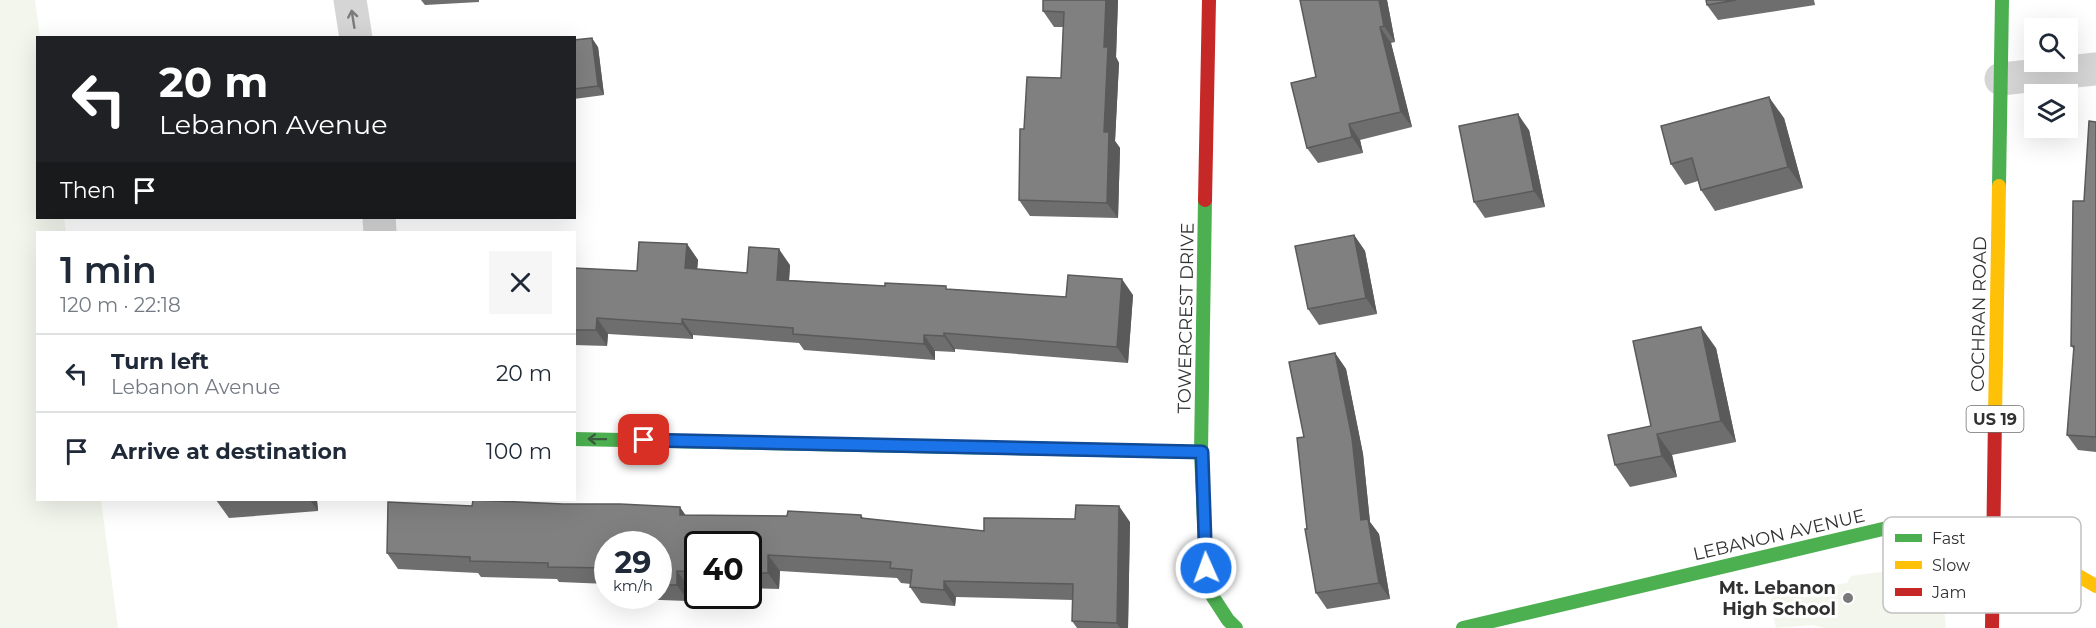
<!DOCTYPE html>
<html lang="en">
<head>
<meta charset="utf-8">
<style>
	:root { --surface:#fff; --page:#f6f6f7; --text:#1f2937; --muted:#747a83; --line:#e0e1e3 }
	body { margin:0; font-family:Montserrat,sans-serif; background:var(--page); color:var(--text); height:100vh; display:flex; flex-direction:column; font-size:22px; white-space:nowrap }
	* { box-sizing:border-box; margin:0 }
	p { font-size:20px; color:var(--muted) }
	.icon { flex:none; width:33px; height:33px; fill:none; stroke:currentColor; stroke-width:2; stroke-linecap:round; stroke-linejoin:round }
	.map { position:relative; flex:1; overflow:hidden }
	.sheet { position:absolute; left:36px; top:231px; width:540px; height:270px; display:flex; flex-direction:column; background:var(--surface); border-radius:0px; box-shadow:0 6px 24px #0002 }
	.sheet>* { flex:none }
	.top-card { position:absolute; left:36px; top:36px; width:540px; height:183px; border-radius:0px; box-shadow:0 6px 24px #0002; background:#202124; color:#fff; overflow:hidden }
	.buttons { position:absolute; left:2024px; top:18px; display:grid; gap:12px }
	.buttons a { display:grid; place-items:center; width:54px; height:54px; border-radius:0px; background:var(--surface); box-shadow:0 6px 24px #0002; font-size:30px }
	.speed { position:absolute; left:594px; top:531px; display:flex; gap:12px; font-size:30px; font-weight:700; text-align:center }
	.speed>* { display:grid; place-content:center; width:78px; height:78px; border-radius:50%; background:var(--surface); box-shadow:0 6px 24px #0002; line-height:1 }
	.speed small { font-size:15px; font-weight:400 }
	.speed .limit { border:3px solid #111; border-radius:9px; background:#fff; color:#111 }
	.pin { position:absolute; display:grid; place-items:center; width:51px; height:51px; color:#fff; margin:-26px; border-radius:12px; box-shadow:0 3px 9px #0006 }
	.me { position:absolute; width:66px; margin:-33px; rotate:358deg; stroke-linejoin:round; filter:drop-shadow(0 0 4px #0008) }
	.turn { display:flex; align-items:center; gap:21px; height:126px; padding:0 24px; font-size:27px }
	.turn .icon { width:78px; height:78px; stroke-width:2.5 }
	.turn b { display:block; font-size:42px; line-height:51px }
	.then { display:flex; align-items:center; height:57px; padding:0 24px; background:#0003; gap:12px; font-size:22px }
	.round { display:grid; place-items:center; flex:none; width:63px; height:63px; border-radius:0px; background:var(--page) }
	.overview { display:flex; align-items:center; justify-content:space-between; height:102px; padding:0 24px }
	h1 { font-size:36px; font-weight:600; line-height:45px }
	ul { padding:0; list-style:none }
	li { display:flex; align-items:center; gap:18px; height:78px; padding:0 24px; border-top:2px solid var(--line) }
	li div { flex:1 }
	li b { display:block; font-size:22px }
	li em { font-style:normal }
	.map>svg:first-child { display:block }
	.green { fill:#f3f6ed }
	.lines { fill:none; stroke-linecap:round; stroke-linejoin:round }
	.street { stroke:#d5d5d5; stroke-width:33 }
	.fast { stroke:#4caf50; stroke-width:14 }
	.slow { stroke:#ffc107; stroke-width:14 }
	.jam { stroke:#c62828; stroke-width:14 }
	.wall { fill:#6e6e6e }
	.shaded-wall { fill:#5a5a5a }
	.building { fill:#808080; stroke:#5a5a5a; stroke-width:1.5 }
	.oneway { stroke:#7b7b7b }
	.oneway2 { stroke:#3a5d3c }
	.route-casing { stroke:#114b97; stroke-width:15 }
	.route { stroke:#1a73e8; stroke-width:10 }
	.poi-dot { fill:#797979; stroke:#fff; stroke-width:2 }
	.labels { text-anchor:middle; stroke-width:6; stroke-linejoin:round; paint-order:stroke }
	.shield { fill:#fff; stroke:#6f6f6f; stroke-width:1.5 }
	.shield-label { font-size:16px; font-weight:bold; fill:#313131 }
	.street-label { font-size:18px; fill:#313131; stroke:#fff }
	.poi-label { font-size:18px; font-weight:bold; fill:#313131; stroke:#fff; text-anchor:end }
	.key { fill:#fff; stroke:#c1c1c1; stroke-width:1.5 }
	.key-label { font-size:16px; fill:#313131 }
</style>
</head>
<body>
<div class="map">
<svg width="2096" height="628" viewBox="0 0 2096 628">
	<rect width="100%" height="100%" fill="#fff"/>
	<g class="green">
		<path d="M0 0H35L40 37 38 38V218H64L66 232H38V500H101L118 628H0Z"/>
		<path d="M1880 572 1910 574 1931 592 1940 604 1945 616 1946 628H1824L1813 625 1776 628 1770 601 1773 595 1828 581 1834 585 1847 583 1851 576Z"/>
	</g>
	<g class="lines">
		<g class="street">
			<path d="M350 0 356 38"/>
			<path d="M2001 79 2096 69"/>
			<path d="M379 218 380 232"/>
		</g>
		<g class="fast">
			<path d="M1999 186 2002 0"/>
			<path d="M1205 200 1201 452 1206 568 1213 597 1228 620 1236 628"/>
			<path d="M574 439 1201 452"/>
			<path d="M1463 628 1887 528C1919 525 1949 529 1980 536"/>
		</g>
		<g class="slow">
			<path d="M1995 416 1999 186"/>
			<path d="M1980 536 2019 544 2035 551 2096 586"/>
		</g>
		<g class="jam">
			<path d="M1205 200 1209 0"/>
			<path d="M1992 628 1995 416"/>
		</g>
	</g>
	<g class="wall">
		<path d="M421 0H479V2L425 5Z"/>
		<path d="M1043 0H1118L1116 57 1119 63 1115 141 1120 148 1118 218 1030 216 1019 200 1024 129 1061 78 1063 27H1054L1043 11Z"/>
		<path d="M1387 0 1395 42 1391 43 1412 127 1360 140 1363 153 1318 163 1307 148Z"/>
		<path d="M1706 0H1814L1815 5 1718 20 1707 5Z"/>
		<path d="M574 40 598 47 604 95 574 99Z"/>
		<path d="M1784 118 1803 188 1715 211 1701 190 1698 181 1685 185 1671 164Z"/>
		<path d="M2096 122V452L2078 450 2067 435 2074 349 2071 346 2084 201Z"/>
		<path d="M1529 130 1545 207 1485 218 1474 202Z"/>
		<path d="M1354 235 1365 251 1377 314 1319 325 1308 309Z"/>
		<path d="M687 244 698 260 697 269 747 273 790 265 789 280 885 286 948 289 1066 297 1133 295 1128 363 955 349V352L935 351V360L804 350 799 343 693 335V339L608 334 607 346 574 345V268L637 271Z"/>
		<path d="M1716 348 1736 442 1672 455 1677 477 1630 487 1615 465 1651 426Z"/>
		<path d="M1335 353 1346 369 1363 454 1370 522 1379 534 1390 599 1327 609 1316 593 1304 437Z"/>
		<path d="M216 500H317L318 511 229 518Z"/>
		<path d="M685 515 787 516 861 515 864 519 984 531 1130 522 1128 628H1077L1072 621 1073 600 956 597 955 606 921 603 910 587 911 584 901 583 897 578 780 571 779 589 748 588V544H698V587H689L688 601 633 599 631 596H658V544H608V584L559 582 557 579 481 577 478 573 398 569 387 553Z"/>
	</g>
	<g class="shaded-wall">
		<path d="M1106 0H1118L1116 57 1119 63 1115 141 1120 148 1118 218 1107 203 1104 132V47Z"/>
		<path d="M1379 0H1387L1395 42 1384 26Z"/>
		<path d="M1380 27 1391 43 1412 127 1401 112Z"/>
		<path d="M592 38 598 47 604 95 598 86Z"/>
		<path d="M1769 97 1784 118 1803 188 1788 167Z"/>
		<path d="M1518 114 1529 130 1545 207 1534 191Z"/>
		<path d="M1349 124 1360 140 1363 153 1352 137Z"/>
		<path d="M1354 235 1365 251 1377 314 1366 298Z"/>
		<path d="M687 244 698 260 696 284 685 268Z"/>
		<path d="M779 249 790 265 788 296 777 280Z"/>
		<path d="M1122 279 1133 295 1128 363 1117 347Z"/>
		<path d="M597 318 608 334 607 346 596 330Z"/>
		<path d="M682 319 693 335V339L682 324Z"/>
		<path d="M1701 327 1716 348 1736 442 1721 421Z"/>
		<path d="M944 333 955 349V352L944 336Z"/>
		<path d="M924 335 935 351V360L924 344Z"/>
		<path d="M1335 353 1346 369 1363 454 1370 522 1379 534 1390 599 1379 583 1361 520Z"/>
		<path d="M1657 434 1672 455 1677 477 1662 456Z"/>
		<path d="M310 500H317L318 511Z"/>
		<path d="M1119 506 1130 522 1128 628H1120L1117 623Z"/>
		<path d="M680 507 691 523 680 515Z"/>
		<path d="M768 555 780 571 779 589 768 573Z"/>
		<path d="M677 571 689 587 688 601 677 585Z"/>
		<path d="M944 581 956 597 955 606 944 590Z"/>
	</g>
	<g class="building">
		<path d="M1043 0H1106L1104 47H1108L1104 132H1109L1107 203 1019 200 1020 129H1024L1027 77 1061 78 1064 12 1043 11Z"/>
		<path d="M1300 0H1379L1384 26 1380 27 1401 112 1349 124 1352 137 1307 148 1291 83 1316 77Z"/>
		<path d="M1706 0H1736L1707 5Z"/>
		<path d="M592 38 598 86 574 89V40Z"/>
		<path d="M1769 97 1788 167 1701 190 1692 158 1671 164 1661 126Z"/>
		<path d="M1518 114 1534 191 1474 202 1459 126Z"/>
		<path d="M2089 121 2096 122V437L2067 435 2074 346H2071L2073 201H2084Z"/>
		<path d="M1354 235 1366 298 1308 309 1295 246Z"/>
		<path d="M639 242 687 244 685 268 747 273 749 247 779 249 777 280 885 286V283L946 286V289L1066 297 1068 275 1122 279 1117 347 944 333V336L924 335V344L793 334V328L682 319V324L597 318 596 330H574V268L637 271Z"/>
		<path d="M1701 327 1721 421 1657 434 1662 456 1615 465 1608 435 1651 426 1633 341Z"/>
		<path d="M1335 353 1352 438 1361 520 1368 519 1379 583 1316 593 1305 529H1307L1297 438 1304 437 1289 362Z"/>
		<path d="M473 500 563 504H620L680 507V515L787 516 788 511 861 515V518L984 531V518L1075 519 1076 505 1119 506 1117 623 1072 621 1073 584 944 581V590L910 587 912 570 890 568 891 562 768 555V573H748V544H698V572L677 571V585H658V544H608V568L548 567V563L470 561V557L387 553 388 502 472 506Z"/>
	</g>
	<defs><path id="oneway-shaft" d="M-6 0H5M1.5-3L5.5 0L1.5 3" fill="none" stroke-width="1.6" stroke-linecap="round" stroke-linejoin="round" transform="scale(1.5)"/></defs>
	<use class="oneway" href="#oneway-shaft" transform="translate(353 19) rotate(-99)"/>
	<use class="oneway2" href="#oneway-shaft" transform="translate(597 439) rotate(-179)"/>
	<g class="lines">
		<defs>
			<path id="route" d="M644 440 1202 452 1206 568"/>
		</defs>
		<use href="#route" class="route-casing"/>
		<use href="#route" class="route"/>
	</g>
	<circle class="poi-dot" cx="1848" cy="598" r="6"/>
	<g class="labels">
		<rect class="shield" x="1966.5" y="406" width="57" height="26" rx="4.5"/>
		<g class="shield-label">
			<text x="1995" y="425">US 19</text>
		</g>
		<g class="street-label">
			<text transform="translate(1979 314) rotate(-89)" y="6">COCHRAN ROAD</text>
			<text transform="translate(1186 318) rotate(-89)" y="6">TOWERCREST DRIVE</text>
			<text transform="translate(1779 535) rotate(-13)" y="6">LEBANON AVENUE</text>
		</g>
		<g class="poi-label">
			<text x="1836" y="594">Mt. Lebanon<tspan x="1836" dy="21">High School</tspan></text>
		</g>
	</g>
	<rect x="1883" y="517" width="198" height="96" rx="9" class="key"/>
	<rect x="1895" y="534" width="27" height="8" fill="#4caf50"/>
	<rect x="1895" y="561" width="27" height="8" fill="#ffc107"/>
	<rect x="1895" y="588" width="27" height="8" fill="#c62828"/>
	<g class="key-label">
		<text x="1932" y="544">Fast</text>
		<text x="1932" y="571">Slow</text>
		<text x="1932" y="598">Jam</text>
	</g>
</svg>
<div class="buttons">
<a><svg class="icon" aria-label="search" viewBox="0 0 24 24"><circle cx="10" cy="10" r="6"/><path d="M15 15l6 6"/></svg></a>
<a><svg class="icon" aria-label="layers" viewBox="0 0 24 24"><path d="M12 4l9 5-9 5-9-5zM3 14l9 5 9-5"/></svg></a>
</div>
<div class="speed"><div>29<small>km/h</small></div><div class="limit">40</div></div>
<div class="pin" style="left:644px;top:440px;background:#d93025"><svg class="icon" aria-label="arrive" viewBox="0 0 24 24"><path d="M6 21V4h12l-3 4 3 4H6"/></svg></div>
<svg class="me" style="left:1206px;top:568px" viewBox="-20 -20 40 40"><circle r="17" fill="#1a73e8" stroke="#fff" stroke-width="3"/><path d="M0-11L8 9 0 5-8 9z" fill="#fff"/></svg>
<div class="top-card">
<div class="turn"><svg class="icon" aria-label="left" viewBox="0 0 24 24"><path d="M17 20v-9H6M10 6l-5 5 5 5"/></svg><div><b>20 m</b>Lebanon Avenue</div></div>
<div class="then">Then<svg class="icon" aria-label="arrive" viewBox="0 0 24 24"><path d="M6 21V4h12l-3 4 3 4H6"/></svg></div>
</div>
<section class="sheet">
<div class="overview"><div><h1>1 min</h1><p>120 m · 22:18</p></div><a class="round"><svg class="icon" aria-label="close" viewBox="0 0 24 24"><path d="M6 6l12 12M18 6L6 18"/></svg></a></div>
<ul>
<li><svg class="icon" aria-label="left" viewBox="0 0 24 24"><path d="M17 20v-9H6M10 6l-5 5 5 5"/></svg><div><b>Turn left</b><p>Lebanon Avenue</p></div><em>20 m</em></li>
<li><svg class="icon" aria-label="arrive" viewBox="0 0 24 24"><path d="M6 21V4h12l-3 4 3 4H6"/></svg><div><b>Arrive at destination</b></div><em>100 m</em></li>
</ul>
</section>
</div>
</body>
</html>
